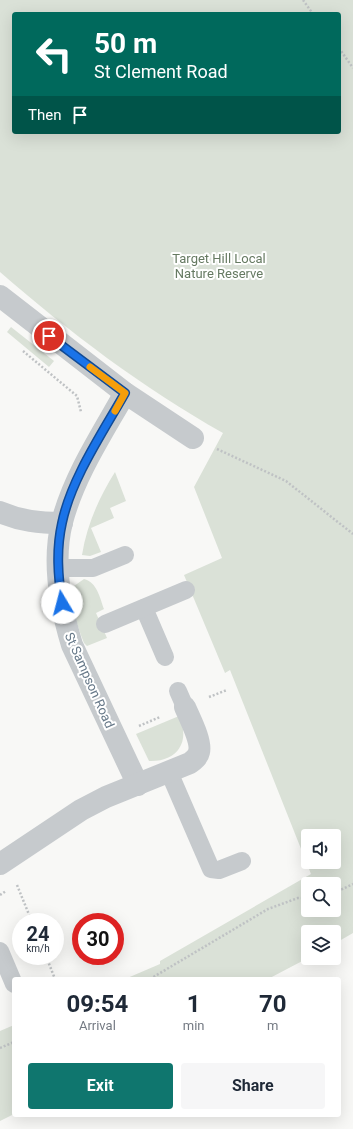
<!DOCTYPE html>
<html lang="en">
<head>
<meta charset="utf-8">
<style>
	:root { --surface:#fff; --page:#f6f6f7; --text:#1f2937; --muted:#747a83; --accent:#0f766e }
	body { margin:0; font-family:Roboto,sans-serif; background:var(--page); color:var(--text); height:100vh; display:flex; flex-direction:column; font-size:15px; white-space:nowrap }
	* { box-sizing:border-box; margin:0 }
	p { font-size:13px; color:var(--muted) }
	.icon { flex:none; width:22px; height:22px; fill:none; stroke:currentColor; stroke-width:2; stroke-linecap:round; stroke-linejoin:round }
	.map { position:relative; flex:1; overflow:hidden }
	.sheet { position:absolute; left:12px; top:977px; width:329px; height:140px; display:flex; flex-direction:column; background:var(--surface); border-radius:4px; box-shadow:0 4px 16px #0002 }
	.sheet>* { flex:none }
	.banner { position:absolute; left:12px; top:12px; width:329px; height:122px; border-radius:4px; box-shadow:0 4px 16px #0002; background:#00695c; color:#fff; overflow:hidden }
	.fabs { position:absolute; left:301px; top:829px; display:grid; gap:8px }
	.fabs a { display:grid; place-items:center; width:40px; height:40px; border-radius:4px; background:var(--surface); box-shadow:0 4px 16px #0002; font-size:20px }
	.speed { position:absolute; left:12px; top:913px; display:flex; gap:8px; font-size:20px; font-weight:700; text-align:center }
	.speed>* { display:grid; place-content:center; width:52px; height:52px; border-radius:50%; background:var(--surface); box-shadow:0 4px 16px #0002; line-height:1 }
	.speed small { font-size:10px; font-weight:400 }
	.speed .limit { border:6px solid #d22; background:#fff; color:#111 }
	.pin { position:absolute; display:grid; place-items:center; width:34px; height:34px; color:#fff; margin:-17px; border:2px solid #fff; border-radius:50%; box-shadow:0 1px 4px #0007 }
	.me { position:absolute; width:44px; margin:-22px; rotate:352deg; stroke-linejoin:round; filter:drop-shadow(0 0 3px #0008) }
	.turn { display:flex; align-items:center; gap:14px; height:84px; padding:0 16px; font-size:18px }
	.turn .icon { width:52px; height:52px; stroke-width:2.5 }
	.turn b { display:block; font-size:28px; line-height:34px }
	.then { display:flex; align-items:center; height:38px; padding:0 16px; background:#0003; gap:8px; font-size:15px }
	.eta { display:flex; justify-content:space-evenly; align-items:center; height:68px; text-align:center }
	.eta b { font-size:24px; font-weight:700; line-height:28px }
	.cta { display:flex; gap:8px; margin-top:auto; padding:8px 16px }
	.cta a { flex:1; height:46px; border-radius:4px; background:var(--accent); color:#fff; font-size:16px; font-weight:700; line-height:46px; text-align:center }
	.cta a+a { background:var(--page); color:var(--text) }
	.map>svg:first-child { display:block }
	.green { fill:#dae1d7; fill-rule:evenodd }
	.lines { fill:none; stroke-linecap:round; stroke-linejoin:round }
	.path { stroke:#bfc2c4; stroke-width:2.5; stroke-dasharray:2 2; stroke-linecap:butt }
	.service { stroke:#c6cacd; stroke-width:18 }
	.minor { stroke:#c6cacd; stroke-width:22 }
	.route-casing { stroke:#114b97; stroke-width:10 }
	.route { stroke:#1a73e8; stroke-width:7 }
	.slow { stroke:#f59e0b; stroke-width:7 }
	.labels { text-anchor:middle; stroke-width:4; stroke-linejoin:round; paint-order:stroke }
	.park-label { font-size:13px; fill:#667a62; stroke:#fff }
	.street-label { font-size:13px; fill:#667888; stroke:#fff }
</style>
</head>
<body>
<div class="map">
<svg width="353" height="1129" viewBox="0 0 353 1129">
	<rect width="100%" height="100%" fill="#f8f8f6"/>
	<g class="green">
		<path d="M0 0H353V933L334 944V932H308V958L268 979H125L160 964V961L311 874 230 670 225 673 184 575 222 558 194 487 223 433C143 388 69 332 0 272ZM14 14H339V132H14ZM308 836H334V862H308ZM308 884H334V910H308Z"/>
		<path d="M11 327 54 361 49 367 7 332Z"/>
		<path d="M115 472 126 501 110 508 114 518 91 528 101 552 90 556 82 555C87 524 99 498 115 472Z"/>
		<path d="M84 579C97 582 100 598 104 609L96 613 107 638 87 646 84 643C77 625 70 605 74 586Z"/>
		<path d="M179 716C191 742 177 762 149 761L136 734Z"/>
		<path d="M14 1025V1114L0 1121V1031Z"/>
	</g>
	<g class="lines">
		<g class="path">
			<path d="M303 0 313 14"/>
			<path d="M339 48 353 68"/>
			<path d="M23 351 77 396 81 412"/>
			<path d="M217 449 286 481 353 534"/>
			<path d="M209 697 227 690"/>
			<path d="M139 726 160 717"/>
			<path d="M17 885 32 922"/>
			<path d="M334 893 353 884"/>
			<path d="M0 895 6 891"/>
			<path d="M46 956 55 979"/>
			<path d="M150 979 268 909 298 898H308"/>
			<path d="M0 1048 14 1042"/>
		</g>
		<g class="service">
			<path d="M58 568H93L125 555"/>
			<path d="M144 608 165 657"/>
			<path d="M105 624 186 590"/>
			<path d="M178 691 185 707"/>
			<path d="M169 772 211 869 219 870 242 861"/>
			<path d="M0 951 14 984"/>
		</g>
		<g class="minor">
			<path d="M0 296 125 393 193 438"/>
			<path d="M125 393C102 434 74 476 62 522 52 562 60 606 72 645L138 785"/>
			<path d="M0 512C21 521 39 523 62 523"/>
			<path d="M0 864 81 810 106 797 190 763C194 760 198 757 199 752 202 741 189 717 185 707"/>
		</g>
	</g>
	<g class="lines">
		<defs>
			<path id="route" d="M49 336 125 393C103 432 71 479 62 523 56 550 58 576 62 603"/>
		</defs>
		<use href="#route" class="route-casing"/>
		<use href="#route" class="route"/>
		<path class="slow" d="M90 367 125 393 115 411"/>
	</g>
	<g class="labels">
		<g class="park-label">
			<text x="219" y="263">Target Hill Local<tspan x="219" dy="15">Nature Reserve</tspan></text>
		</g>
		<g class="street-label">
			<text transform="translate(90 680) rotate(66)" y="5">St Sampson Road</text>
		</g>
	</g>
</svg>
<div class="fabs">
<a><svg class="icon" aria-label="sound" viewBox="0 0 24 24"><path d="M4 9h4l5-4v14l-5-4H4zM17 9q2 3 0 6"/></svg></a>
<a><svg class="icon" aria-label="search" viewBox="0 0 24 24"><circle cx="10" cy="10" r="6"/><path d="M15 15l6 6"/></svg></a>
<a><svg class="icon" aria-label="layers" viewBox="0 0 24 24"><path d="M12 4l9 5-9 5-9-5zM3 14l9 5 9-5"/></svg></a>
</div>
<div class="speed"><div>24<small>km/h</small></div><div class="limit">30</div></div>
<div class="pin" style="left:49px;top:336px;background:#d93025"><svg class="icon" aria-label="arrive" viewBox="0 0 24 24"><path d="M6 21V4h12l-3 4 3 4H6"/></svg></div>
<svg class="me" style="left:62px;top:603px" viewBox="-20 -20 40 40"><circle r="19" fill="#fff"/><path d="M0-13L10 11 0 6-10 11z" fill="#1a73e8"/></svg>
<div class="banner">
<div class="turn"><svg class="icon" aria-label="left" viewBox="0 0 24 24"><path d="M17 20v-9H6M10 6l-5 5 5 5"/></svg><div><b>50 m</b>St Clement Road</div></div>
<div class="then">Then<svg class="icon" aria-label="arrive" viewBox="0 0 24 24"><path d="M6 21V4h12l-3 4 3 4H6"/></svg></div>
</div>
<section class="sheet">
<div class="eta">
<div><b>09:54</b><p>Arrival</p></div>
<div><b>1</b><p>min</p></div>
<div><b>70</b><p>m</p></div>
</div>
<div class="cta"><a>Exit</a><a>Share</a></div>
</section>
</div>
</body>
</html>
